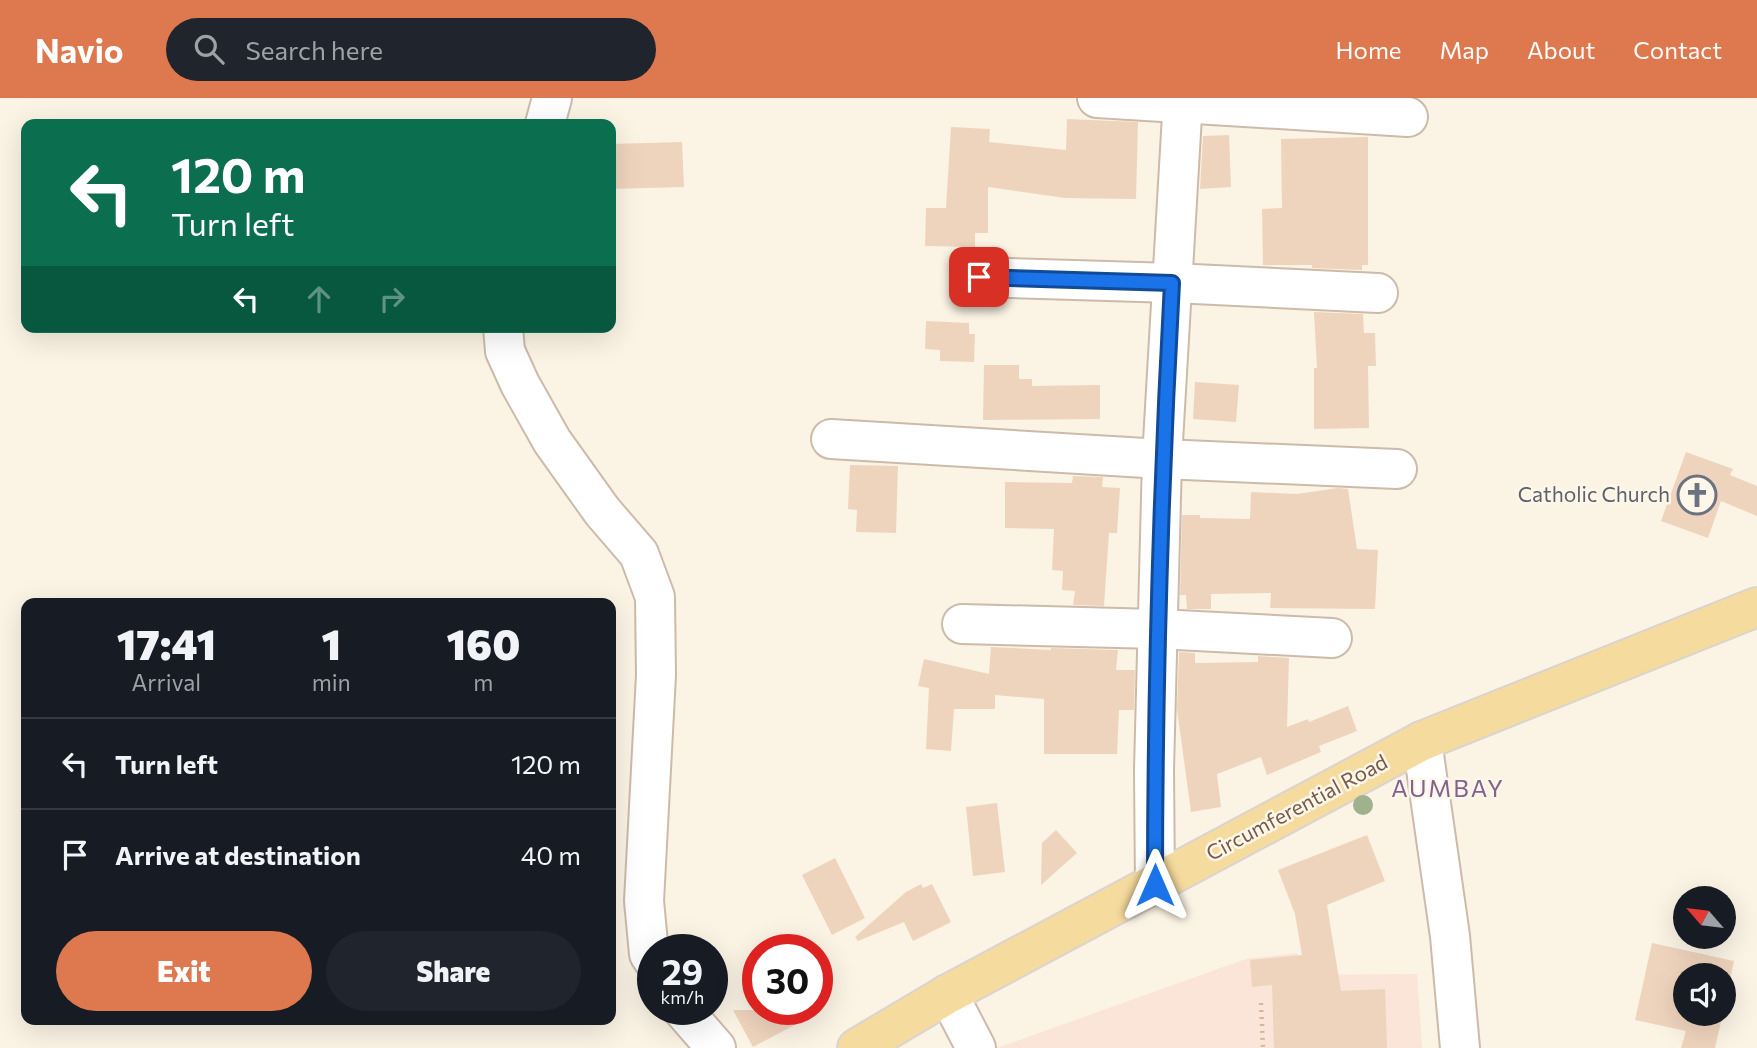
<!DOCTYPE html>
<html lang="en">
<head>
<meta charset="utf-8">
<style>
	:root { --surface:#171b24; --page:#20242c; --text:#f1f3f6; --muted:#9ea1a6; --line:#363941; --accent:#de784f }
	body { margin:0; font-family:Commissioner,sans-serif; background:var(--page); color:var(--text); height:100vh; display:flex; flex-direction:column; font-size:26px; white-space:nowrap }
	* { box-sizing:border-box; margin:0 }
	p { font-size:23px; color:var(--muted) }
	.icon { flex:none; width:38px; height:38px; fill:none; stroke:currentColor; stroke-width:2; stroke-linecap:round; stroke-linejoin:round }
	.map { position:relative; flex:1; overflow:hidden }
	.panel { position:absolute; left:21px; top:500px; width:595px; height:427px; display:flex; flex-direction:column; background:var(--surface); border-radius:14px; box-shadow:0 7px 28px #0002 }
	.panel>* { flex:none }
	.top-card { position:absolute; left:21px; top:21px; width:595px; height:214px; border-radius:14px; box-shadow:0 7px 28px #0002; background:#0b6e4f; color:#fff; overflow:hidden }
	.needle { width:46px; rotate:298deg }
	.controls { position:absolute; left:1673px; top:788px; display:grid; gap:14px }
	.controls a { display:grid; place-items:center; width:63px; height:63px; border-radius:50%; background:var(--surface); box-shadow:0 7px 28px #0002; font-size:35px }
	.speed { position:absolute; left:637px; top:836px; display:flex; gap:14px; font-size:35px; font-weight:700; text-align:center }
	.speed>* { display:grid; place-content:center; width:91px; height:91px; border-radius:50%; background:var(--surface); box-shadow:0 7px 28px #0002; line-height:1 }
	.speed small { font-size:18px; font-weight:400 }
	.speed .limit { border:10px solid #d22; background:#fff; color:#111 }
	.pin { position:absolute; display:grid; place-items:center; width:60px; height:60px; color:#fff; margin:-30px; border-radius:14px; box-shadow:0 4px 10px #0006 }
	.me { position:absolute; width:77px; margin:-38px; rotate:0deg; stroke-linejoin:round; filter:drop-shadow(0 0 5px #0008) }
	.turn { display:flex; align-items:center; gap:24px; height:147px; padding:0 35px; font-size:32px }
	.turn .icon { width:91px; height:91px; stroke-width:2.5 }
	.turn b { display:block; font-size:49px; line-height:60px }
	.lanes { display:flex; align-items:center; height:66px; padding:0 35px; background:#0003; justify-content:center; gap:35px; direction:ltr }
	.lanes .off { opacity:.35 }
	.eta { display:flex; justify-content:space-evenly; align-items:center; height:119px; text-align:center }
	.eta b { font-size:42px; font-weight:800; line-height:49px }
	.cta { display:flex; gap:14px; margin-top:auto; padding:14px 35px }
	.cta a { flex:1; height:80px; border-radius:42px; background:var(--accent); color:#fff; font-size:28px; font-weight:800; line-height:80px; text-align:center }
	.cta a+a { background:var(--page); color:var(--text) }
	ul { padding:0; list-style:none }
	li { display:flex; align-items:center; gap:21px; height:91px; padding:0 35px; border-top:2px solid var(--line) }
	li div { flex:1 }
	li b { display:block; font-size:26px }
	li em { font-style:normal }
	header { display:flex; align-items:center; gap:42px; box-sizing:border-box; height:98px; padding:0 35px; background:var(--accent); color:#fff }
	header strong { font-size:33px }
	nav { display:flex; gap:38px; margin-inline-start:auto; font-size:24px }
	.search { width:490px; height:63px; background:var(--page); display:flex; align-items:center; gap:18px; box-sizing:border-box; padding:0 24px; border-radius:38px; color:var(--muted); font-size:26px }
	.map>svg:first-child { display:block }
	.commercial { fill:#fbe4d8 }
	.building { fill:#efd4bd }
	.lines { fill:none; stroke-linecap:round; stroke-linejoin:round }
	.minor-casing { stroke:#ccbbab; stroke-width:42 }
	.major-casing { stroke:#dad4d0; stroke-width:42 }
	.path { stroke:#d3b7a0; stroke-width:4.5; stroke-dasharray:2 5; stroke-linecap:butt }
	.minor { stroke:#fff; stroke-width:38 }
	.major { stroke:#f6db9f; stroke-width:38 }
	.tree { fill:#9fb28d }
	.route-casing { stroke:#114b97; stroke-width:18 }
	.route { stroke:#1a73e8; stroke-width:12 }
	.labels { text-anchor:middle; stroke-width:5; stroke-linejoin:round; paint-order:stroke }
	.worship-label { font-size:21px; fill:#5b616d; stroke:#fef7e9; text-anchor:end }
	.street-label { font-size:21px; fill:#725b4b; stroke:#fef7e9 }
	.quarter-label { font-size:24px; letter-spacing:2px; fill:#82638e; stroke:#fef7e9 }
</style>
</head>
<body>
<header>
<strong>Navio</strong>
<div class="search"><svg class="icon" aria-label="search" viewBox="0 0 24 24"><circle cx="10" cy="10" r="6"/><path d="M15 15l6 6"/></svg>Search here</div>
<nav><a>Home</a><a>Map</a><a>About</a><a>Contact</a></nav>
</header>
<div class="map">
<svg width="1757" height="950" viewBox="0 0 1757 950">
	<rect width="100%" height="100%" fill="#fbf3e4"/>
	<path class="commercial" d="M1297 855 1299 877 1417 876 1422 950H997L1246 861Z"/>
	<g class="building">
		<path d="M1067 21 1138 24 1136 101 1065 100 988 89V135H975V149L925 148 926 110H946L951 29 990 31 989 44 1066 52Z"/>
		<path d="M1229 37 1231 89 1200 91 1203 38Z"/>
		<path d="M1368 39V167H1362V172L1312 170V167H1263L1262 111 1282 110 1281 41Z"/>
		<path d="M682 44 684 89 611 91V46Z"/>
		<path d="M1314 214 1363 216 1364 235H1375L1376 268H1368L1369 330 1314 331V270H1317Z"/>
		<path d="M926 223 969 225V236H975L974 264 940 263V252L925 251Z"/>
		<path d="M984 267H1019V281H1032V288L1100 287V321L983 322Z"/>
		<path d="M1195 284 1239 287 1236 324 1193 321Z"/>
		<path d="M1686 354 1733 371 1730 377 1757 388V418L1721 403 1708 440 1661 423Z"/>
		<path d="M850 367 898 368 896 435 856 434 857 412 848 411Z"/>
		<path d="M1073 378 1103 379 1102 389 1120 390 1117 435H1109L1104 508 1073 507 1075 493 1062 492 1063 473 1052 472 1054 431 1005 430V384L1072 385Z"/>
		<path d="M1338 390 1348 391 1357 451 1378 452 1375 511 1270 510 1271 495 1211 496V511H1187L1186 497H1180L1182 417H1200V420L1250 421 1251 394 1297 396Z"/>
		<path d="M991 549 1051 552V550L1118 552 1116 572H1135L1134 612H1119L1117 656H1044V601L995 597V611H954L951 653 926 651 929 590 918 588 924 561 989 576Z"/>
		<path d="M1179 554 1195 555V565L1258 564V558L1289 560 1287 629 1308 621 1309 624 1348 608 1357 633 1319 648 1321 654 1267 677 1261 659 1217 676 1221 709 1191 714 1177 611Z"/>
		<path d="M997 705 1005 774 973 778 966 709Z"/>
		<path d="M1056 732 1077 755 1041 787 1042 745Z"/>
		<path d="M1367 737 1385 783 1327 807 1341 893 1385 891 1387 950H1274L1272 887 1252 889 1250 862 1302 857 1295 816 1278 772Z"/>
		<path d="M835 760 865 820 832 837 802 777Z"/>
		<path d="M921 786 923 790 932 786 951 824 913 843 904 824 858 843 855 839 906 794Z"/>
		<path d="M1652 845 1734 863 1724 910V877H1685V915H1723L1715 950H1681L1686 933 1635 922Z"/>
		<path d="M733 912H823L753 949Z"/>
	</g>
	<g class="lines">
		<defs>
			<g id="minor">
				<path d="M1097 0 1408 19"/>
				<path d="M545 26 552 0"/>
				<path d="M979 179 1173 185 1378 195"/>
				<path d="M503 229 505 253 520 286 552 343 602 413 639 456 655 499 656 577 644 803 649 856 653 862"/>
				<path d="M831 341 1162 361 1397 371"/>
				<path d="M962 526 1158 531 1332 540"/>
				<path d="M1422 643 1450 838 1460 950"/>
				<path d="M1155 787 1154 672 1162 361 1183 0"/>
				<path d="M948 896 976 950"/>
				<path d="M683 912 716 950"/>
			</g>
			<path id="major" d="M857 950 948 896 1422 643 1757 509"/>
		</defs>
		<use href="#minor" class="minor-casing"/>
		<use href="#major" class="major-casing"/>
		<path class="path" d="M1261 905 1263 950"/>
		<use href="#minor" class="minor"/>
		<use href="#major" class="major"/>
	</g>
	<circle class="tree" cx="1363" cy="707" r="10"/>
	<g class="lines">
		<defs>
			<path id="route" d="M979 179 1172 185C1161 385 1155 586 1155 787"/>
		</defs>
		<use href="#route" class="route-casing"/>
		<use href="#route" class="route"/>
	</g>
	<defs>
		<symbol id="church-ring" viewBox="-11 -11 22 22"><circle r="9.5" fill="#fef7e9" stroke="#6b7280" stroke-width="1.5"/><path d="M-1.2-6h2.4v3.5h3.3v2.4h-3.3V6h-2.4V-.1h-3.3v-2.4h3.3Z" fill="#6b7280"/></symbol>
	</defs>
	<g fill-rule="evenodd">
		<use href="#church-ring" x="1675" y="375" width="44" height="44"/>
	</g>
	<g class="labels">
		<g class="worship-label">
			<text x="1670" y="404">Catholic Church</text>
		</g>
		<g class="street-label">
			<text transform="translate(1297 710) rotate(-28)" y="7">Circumferential Road</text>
		</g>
		<g class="quarter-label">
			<text x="1448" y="699">AUMBAY</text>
		</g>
	</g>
</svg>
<div class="controls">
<a><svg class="needle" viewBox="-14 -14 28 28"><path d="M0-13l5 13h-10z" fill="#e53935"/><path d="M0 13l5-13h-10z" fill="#9ea1a6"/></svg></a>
<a><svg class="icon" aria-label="sound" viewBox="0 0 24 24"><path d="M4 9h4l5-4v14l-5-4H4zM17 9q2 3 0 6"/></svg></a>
</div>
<div class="speed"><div>29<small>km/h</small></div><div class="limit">30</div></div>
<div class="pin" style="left:979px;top:179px;background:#d93025"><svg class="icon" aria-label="arrive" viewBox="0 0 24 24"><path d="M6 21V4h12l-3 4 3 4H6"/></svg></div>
<svg class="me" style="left:1155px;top:787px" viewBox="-20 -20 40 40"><path d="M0-17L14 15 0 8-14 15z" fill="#1a73e8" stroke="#fff" stroke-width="4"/></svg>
<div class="top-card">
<div class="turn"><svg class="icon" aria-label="left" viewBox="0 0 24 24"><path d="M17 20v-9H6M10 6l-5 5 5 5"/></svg><div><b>120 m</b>Turn left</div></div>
<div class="lanes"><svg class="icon" aria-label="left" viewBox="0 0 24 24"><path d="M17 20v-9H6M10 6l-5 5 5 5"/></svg><svg class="icon off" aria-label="ahead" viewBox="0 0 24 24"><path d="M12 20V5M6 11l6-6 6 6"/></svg><svg class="icon off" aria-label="right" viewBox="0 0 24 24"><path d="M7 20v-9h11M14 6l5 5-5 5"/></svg></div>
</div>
<section class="panel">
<div class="eta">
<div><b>17:41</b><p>Arrival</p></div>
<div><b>1</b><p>min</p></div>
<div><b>160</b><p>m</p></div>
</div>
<ul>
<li><svg class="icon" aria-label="left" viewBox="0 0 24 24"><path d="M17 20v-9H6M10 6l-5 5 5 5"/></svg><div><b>Turn left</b></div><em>120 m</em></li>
<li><svg class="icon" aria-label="arrive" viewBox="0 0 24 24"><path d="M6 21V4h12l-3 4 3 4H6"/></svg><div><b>Arrive at destination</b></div><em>40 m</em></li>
</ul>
<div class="cta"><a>Exit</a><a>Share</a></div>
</section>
</div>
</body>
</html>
